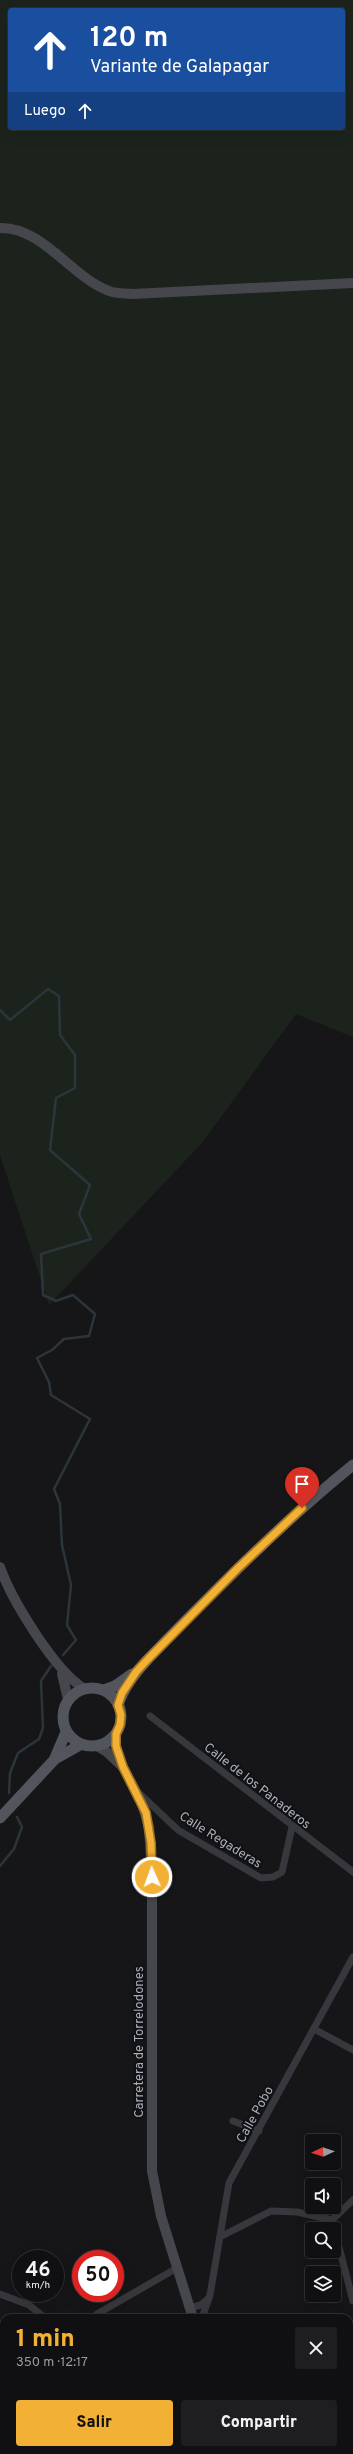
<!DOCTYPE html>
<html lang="es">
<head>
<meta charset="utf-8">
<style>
	:root { --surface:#101012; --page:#1e1e20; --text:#f1f3f6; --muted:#9c9d9f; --line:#303032; --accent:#f2b134 }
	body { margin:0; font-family:Overpass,sans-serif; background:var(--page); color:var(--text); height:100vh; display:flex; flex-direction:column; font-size:15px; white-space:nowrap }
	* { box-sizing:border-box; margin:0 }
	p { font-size:13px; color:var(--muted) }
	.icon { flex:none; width:22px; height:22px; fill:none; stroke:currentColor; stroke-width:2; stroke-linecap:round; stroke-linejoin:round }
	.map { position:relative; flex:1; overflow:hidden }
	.panel { position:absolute; left:0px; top:2314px; width:353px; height:140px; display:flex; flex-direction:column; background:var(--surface); border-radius:12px 12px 0 0; box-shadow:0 4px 16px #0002,0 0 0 1px var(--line) }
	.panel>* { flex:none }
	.top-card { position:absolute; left:8px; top:8px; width:337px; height:122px; border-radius:4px; box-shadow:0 4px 16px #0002,0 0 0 1px var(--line); background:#1a4fa0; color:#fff; overflow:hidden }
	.needle { width:26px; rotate:266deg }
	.fabs { position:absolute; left:305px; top:2134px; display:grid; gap:8px }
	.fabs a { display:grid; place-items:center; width:36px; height:36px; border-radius:4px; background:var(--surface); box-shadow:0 4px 16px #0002,0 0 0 1px var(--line); font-size:20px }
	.speed { position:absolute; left:12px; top:2250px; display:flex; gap:8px; font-size:20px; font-weight:700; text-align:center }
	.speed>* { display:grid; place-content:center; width:52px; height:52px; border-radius:50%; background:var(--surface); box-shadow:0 4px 16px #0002,0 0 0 1px var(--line); line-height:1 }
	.speed small { font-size:10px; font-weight:400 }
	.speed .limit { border:6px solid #d22; background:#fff; color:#111 }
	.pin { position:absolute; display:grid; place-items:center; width:34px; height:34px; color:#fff; margin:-41px -17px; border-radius:50% 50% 50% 0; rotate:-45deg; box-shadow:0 0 4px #0007 }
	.pin .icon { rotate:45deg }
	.me { position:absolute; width:44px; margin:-22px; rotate:358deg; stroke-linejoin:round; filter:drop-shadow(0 0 3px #0008) }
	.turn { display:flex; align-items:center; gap:14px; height:84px; padding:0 16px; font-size:18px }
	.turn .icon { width:52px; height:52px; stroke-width:2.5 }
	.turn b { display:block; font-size:28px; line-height:34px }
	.then { display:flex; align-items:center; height:38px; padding:0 16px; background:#0003; gap:8px; font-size:15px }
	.round { display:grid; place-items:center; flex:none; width:42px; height:42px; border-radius:4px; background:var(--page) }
	.overview { display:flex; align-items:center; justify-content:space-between; height:68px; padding:0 16px }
	h1 { font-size:24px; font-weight:800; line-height:30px; color:var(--accent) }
	.action { display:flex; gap:8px; margin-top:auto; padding:8px 16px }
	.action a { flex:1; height:46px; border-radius:4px; background:var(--accent); color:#111; font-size:16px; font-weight:800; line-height:46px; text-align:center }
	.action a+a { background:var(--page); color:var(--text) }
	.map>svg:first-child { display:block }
	.green { fill:#1c231d; fill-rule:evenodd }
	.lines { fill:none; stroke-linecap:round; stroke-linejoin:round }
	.stream { stroke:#2c353c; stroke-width:2.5 }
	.street { stroke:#37383d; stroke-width:7 }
	.secondary { stroke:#45474d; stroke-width:10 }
	.primary { stroke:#53555c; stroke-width:11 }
	.route-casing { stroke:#9d7322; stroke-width:10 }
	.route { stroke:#f2b134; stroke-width:7 }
	.labels { text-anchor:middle; stroke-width:4; stroke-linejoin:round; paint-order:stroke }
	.street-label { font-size:13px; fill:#a8adb8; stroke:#111113 }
</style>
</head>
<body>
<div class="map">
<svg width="353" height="2454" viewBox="0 0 353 2454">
	<rect width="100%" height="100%" fill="#161618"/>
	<path class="green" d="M0 0H353V1037L296 1014 202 1143 49 1305 0 1155ZM10 10H343V128H10Z"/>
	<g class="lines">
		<g class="stream">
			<path d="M0 1010 10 1020 48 989 59 996 60 1035 75 1055V1088L56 1098 50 1150 90 1185 79 1214 91 1239 41 1254 43 1295 56 1301 73 1295 95 1314 89 1336 64 1339 52 1350 37 1358 49 1382 51 1395 90 1419 54 1489 60 1504 62 1545 71 1585 67 1625 76 1640 63 1655"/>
			<path d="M9 1793 10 1773 18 1753 39 1739 43 1728 41 1681 51 1666"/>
			<path d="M0 1866 14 1849 22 1827 17 1817"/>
		</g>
		<g class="street">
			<path d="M150 1716 353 1872"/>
			<path d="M139 1793 178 1830 261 1878 273 1877 282 1872 292 1827"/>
			<path d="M314 2029 353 2050"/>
			<path d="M233 2121 259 2131"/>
			<path d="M332 2220 353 2301"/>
			<path d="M220 2237 271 2211 297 2212 332 2220 353 2200"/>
			<path d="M0 2294 29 2305 45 2318"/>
			<path d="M190 2308 201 2305 208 2299"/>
			<path d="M95 2318 97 2314 177 2268"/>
			<path d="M202 2318 210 2295 229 2183 353 1957"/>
			<path d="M349 2366 353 2364"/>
			<path d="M148 2454 149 2450"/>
		</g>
		<g class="secondary">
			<path d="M0 228C43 227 71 277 109 291 116 294 125 293 133 294L353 283"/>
			<path d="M0 1567C11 1599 56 1673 85 1689"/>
			<path d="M62 1674 68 1699"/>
			<path d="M116 1734V1746L122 1765"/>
			<path d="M97 1746 107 1752 123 1767 141 1801 149 1827 152 1877V2171L161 2216 193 2318"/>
			<path d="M237 2450 239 2454"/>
		</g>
		<g class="primary">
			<circle cx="92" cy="1717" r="29"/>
			<path d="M104 1690 115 1686 132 1674"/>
			<path d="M118 1705C124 1687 135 1673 148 1659 214 1592 280 1524 353 1465"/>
			<path d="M55 1758 66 1732"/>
			<path d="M0 1818 55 1759 80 1745"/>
		</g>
	</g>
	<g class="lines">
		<defs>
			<path id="route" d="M152 1877 151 1843 146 1813 123 1767 116 1746V1734L120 1725 121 1715 118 1705 122 1693 136 1672 148 1659 237 1569 302 1508"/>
		</defs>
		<use href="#route" class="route-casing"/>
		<use href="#route" class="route"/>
	</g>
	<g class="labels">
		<g class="street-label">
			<text transform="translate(258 1785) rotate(38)" y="5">Calle de los Panaderos</text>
			<text transform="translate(221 1839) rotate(32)" y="5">Calle Regaderas</text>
			<text transform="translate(138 2042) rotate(-90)" y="5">Carretera de Torrelodones</text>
			<text transform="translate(254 2114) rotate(-61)" y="5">Calle Pobo</text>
		</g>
	</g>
</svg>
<div class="fabs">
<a><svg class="needle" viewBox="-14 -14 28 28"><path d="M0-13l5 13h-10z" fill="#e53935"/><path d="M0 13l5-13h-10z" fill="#9c9d9f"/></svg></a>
<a><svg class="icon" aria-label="sound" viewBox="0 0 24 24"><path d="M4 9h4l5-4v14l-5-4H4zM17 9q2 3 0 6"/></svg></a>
<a><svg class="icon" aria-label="search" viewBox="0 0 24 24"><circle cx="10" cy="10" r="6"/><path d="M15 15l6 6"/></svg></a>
<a><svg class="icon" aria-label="layers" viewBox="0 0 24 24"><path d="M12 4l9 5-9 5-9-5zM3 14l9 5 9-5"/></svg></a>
</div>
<div class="speed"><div>46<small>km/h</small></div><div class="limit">50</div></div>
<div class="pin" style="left:302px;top:1508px;background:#d93025"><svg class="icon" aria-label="arrive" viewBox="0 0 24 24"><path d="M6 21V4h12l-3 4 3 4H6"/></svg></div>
<svg class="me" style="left:152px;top:1877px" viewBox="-20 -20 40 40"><circle r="17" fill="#f2b134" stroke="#fff" stroke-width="3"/><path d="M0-11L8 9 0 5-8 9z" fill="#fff"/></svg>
<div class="top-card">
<div class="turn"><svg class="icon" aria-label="ahead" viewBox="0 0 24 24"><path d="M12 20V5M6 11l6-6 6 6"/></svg><div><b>120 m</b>Variante de Galapagar</div></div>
<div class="then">Luego<svg class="icon" aria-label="ahead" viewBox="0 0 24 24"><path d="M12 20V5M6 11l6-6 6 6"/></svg></div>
</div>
<section class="panel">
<div class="overview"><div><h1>1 min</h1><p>350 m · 12:17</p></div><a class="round"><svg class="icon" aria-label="close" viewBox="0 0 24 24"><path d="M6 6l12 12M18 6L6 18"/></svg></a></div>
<div class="action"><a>Salir</a><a>Compartir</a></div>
</section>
</div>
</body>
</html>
